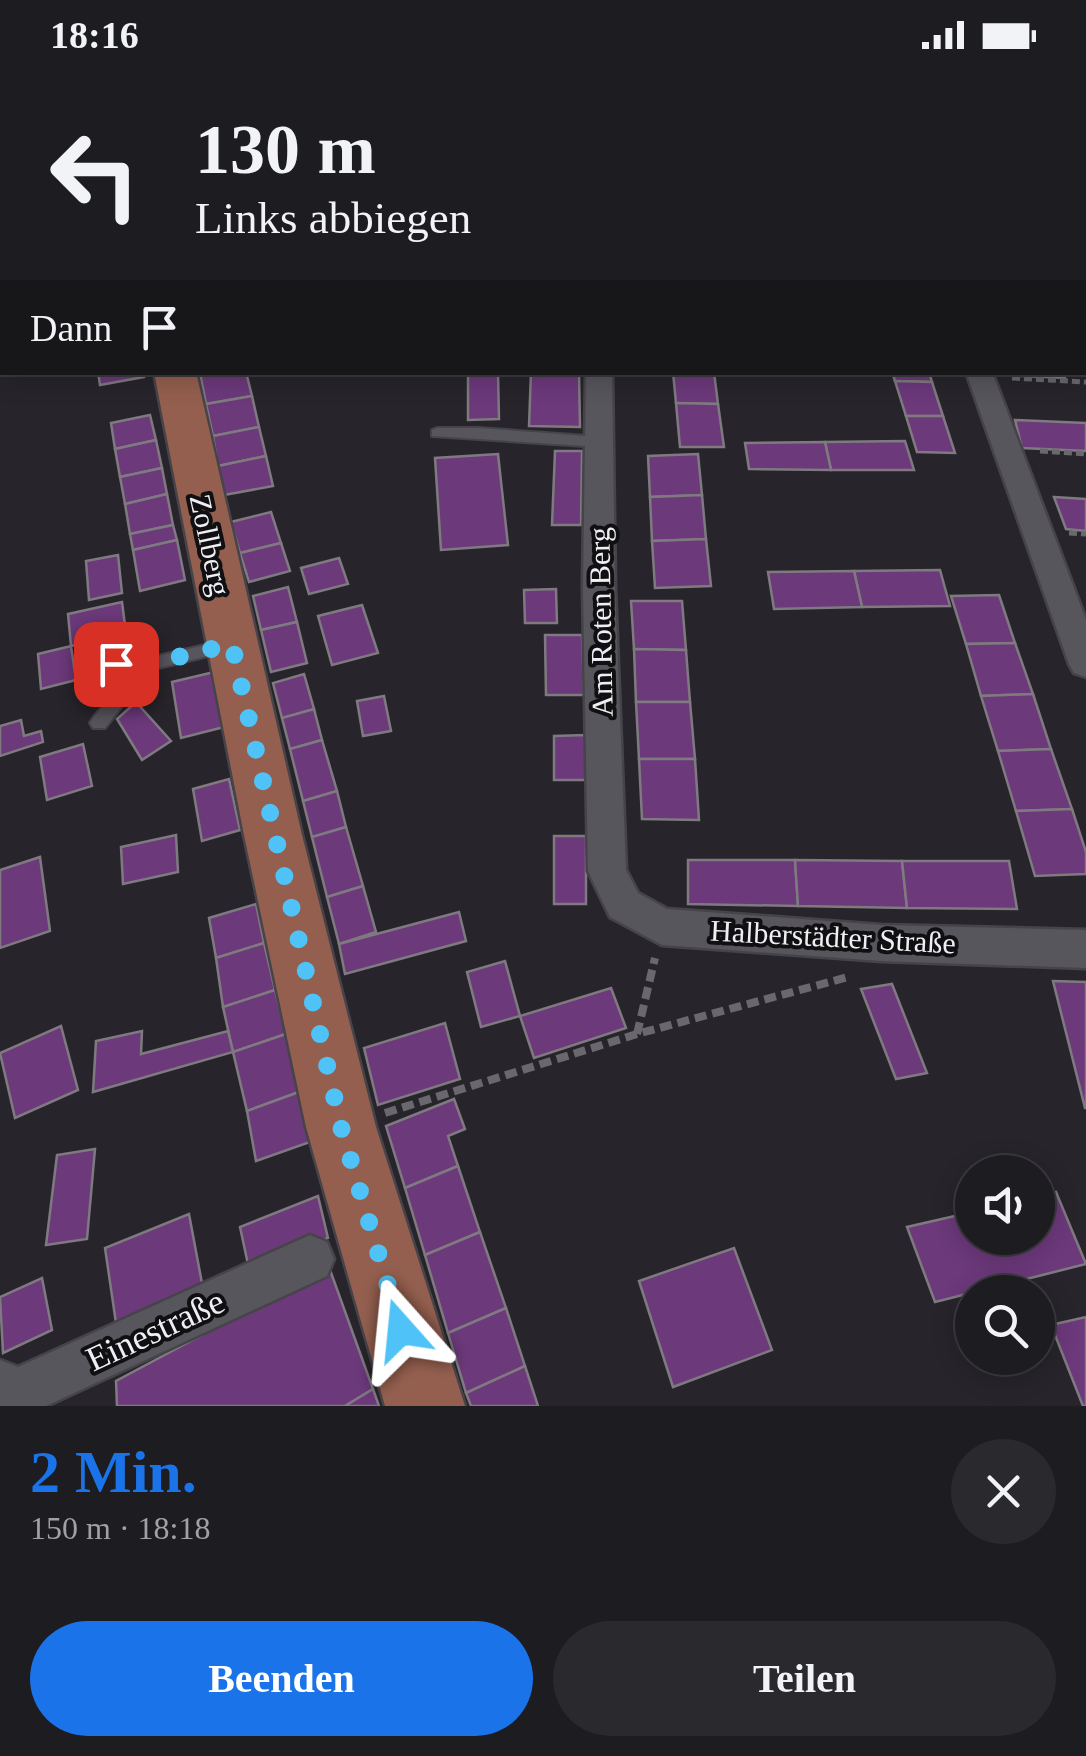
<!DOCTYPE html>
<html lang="de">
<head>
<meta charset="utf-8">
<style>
	:root { --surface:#1d1c20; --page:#2a292d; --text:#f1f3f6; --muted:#a0a1a5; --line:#3b3a3e; --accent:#1a73e8 }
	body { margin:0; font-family:"Times New Roman",serif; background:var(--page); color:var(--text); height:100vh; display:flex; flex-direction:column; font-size:38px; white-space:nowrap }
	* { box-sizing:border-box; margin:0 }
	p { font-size:32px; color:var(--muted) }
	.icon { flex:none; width:55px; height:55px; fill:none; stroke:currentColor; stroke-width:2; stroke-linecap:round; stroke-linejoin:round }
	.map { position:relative; height:1336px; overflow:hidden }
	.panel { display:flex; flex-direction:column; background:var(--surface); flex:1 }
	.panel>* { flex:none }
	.hud { position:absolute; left:0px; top:0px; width:1088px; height:305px; box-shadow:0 5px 25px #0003,0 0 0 2px var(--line); background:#1d1c20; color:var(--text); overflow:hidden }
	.fabs { position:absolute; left:955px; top:1085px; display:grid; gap:20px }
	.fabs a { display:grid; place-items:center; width:100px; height:100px; border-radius:50%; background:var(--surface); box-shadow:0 5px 25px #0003,0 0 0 2px var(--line); font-size:50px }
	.pin { position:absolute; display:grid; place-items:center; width:85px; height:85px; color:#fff; margin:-42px; border-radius:20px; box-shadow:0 5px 15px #0006 }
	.me { position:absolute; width:110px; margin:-55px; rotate:342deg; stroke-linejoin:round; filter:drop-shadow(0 0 8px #0008) }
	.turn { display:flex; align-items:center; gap:35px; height:210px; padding:0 30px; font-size:45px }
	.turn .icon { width:130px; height:130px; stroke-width:2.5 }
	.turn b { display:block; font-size:70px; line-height:85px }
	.then { display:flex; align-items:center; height:95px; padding:0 30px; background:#0003; gap:20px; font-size:38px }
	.round { display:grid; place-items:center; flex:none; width:105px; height:105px; border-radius:52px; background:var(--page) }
	.head { display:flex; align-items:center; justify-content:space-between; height:170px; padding:0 30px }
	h1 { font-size:60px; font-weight:700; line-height:75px; color:var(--accent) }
	.cta { display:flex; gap:20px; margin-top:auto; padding:20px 30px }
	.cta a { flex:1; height:115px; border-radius:60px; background:var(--accent); color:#fff; font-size:40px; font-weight:700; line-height:115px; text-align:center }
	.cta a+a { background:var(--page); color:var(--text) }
	.status { display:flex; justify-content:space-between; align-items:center; height:70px; padding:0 50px; background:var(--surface); direction:ltr }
	.status svg { height:28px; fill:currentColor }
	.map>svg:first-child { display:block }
	.green { fill:#424c06 }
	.building { fill:#6c397b; stroke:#7f7a80; stroke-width:2.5 }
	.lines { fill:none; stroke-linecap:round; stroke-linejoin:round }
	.lane-casing { stroke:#464449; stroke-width:4 }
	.street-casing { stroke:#464449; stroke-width:5 }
	.primary-casing { stroke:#464449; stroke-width:5 }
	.path-far1 { stroke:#69686d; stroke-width:5; stroke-dasharray:8 4; stroke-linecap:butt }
	.path { stroke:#69686d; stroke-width:8; stroke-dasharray:12 6; stroke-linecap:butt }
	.lane { fill:#58565d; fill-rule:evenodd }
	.street { fill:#58565d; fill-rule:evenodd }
	.primary { fill:#945f4f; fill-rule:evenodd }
	.route { stroke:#4fc3f7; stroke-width:18; stroke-dasharray:0 32.4 }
	.labels { text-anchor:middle; stroke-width:8; stroke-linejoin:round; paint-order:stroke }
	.street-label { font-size:30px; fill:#efeef2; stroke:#100f12 }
	.near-street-label { font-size:35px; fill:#efeef2; stroke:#100f12 }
</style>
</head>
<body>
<div class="status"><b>18:16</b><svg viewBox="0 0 49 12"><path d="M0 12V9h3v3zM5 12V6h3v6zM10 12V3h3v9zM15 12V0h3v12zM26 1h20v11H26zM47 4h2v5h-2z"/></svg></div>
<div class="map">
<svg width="1086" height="1336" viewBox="0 0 1086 1336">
	<rect width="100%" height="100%" fill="#27252b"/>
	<path class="green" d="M191 0H1086V131L1085 2Z"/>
	<g class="building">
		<path d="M98 302H143L144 307 100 315Z"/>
		<path d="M246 302 252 326 206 334 200 303Z"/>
		<path d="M468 302H498L499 349 468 350Z"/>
		<path d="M531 302H579L580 357 529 356Z"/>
		<path d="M673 302H714L718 334 676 333Z"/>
		<path d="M892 302H929L932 312 895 311Z"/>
		<path d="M996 302H1063L1065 308 997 305Z"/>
		<path d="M895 311 932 312 943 346H906Z"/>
		<path d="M252 326 259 357 213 366 206 334Z"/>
		<path d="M676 333 718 334 724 377H680Z"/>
		<path d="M150 345 156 370 115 379 111 353Z"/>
		<path d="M906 346H943L955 383 917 382Z"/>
		<path d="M1015 350 1086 353V381L1022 378Z"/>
		<path d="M259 357 266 386 218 396 213 366Z"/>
		<path d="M156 370 162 398 120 407 115 379Z"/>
		<path d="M905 371 914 400H831L825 372Z"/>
		<path d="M825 372 831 400 749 399 745 373Z"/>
		<path d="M555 381H582L581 455H552Z"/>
		<path d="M498 384 508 475 441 480 435 388Z"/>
		<path d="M698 384 702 425 650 427 648 386Z"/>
		<path d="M266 386 273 416 224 425 218 396Z"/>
		<path d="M162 398 167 424 125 434 120 407Z"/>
		<path d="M167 424 173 455 130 464 125 434Z"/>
		<path d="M702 425 706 469 652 471 650 427Z"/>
		<path d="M1054 427 1086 429V461L1066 459Z"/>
		<path d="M271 442 281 473 240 483 231 452Z"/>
		<path d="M173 455 177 470 133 480 130 464Z"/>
		<path d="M706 469 711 516 655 518 652 471Z"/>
		<path d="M177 470 185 510 140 521 133 480Z"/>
		<path d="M281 473 290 501 249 512 240 483Z"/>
		<path d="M118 485 122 523 89 530 86 491Z"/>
		<path d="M339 488 348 514 309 524 301 498Z"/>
		<path d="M940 500 950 536 862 537 854 501Z"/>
		<path d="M854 501 862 537 774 539 768 502Z"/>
		<path d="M288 517 297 552 261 560 253 526Z"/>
		<path d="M556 519 557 553H525L524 520Z"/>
		<path d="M999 525 1015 573 966 574 951 526Z"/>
		<path d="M631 531H682L686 580 634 579Z"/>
		<path d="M122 532 126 563 71 576 68 544Z"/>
		<path d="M362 535 378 583 332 595 318 546Z"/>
		<path d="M297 552 307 593 271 602 261 560Z"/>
		<path d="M545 565H582L584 625H546Z"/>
		<path d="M1015 573 1033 624 981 626 966 574Z"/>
		<path d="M71 576 76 610 41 619 38 584Z"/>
		<path d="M634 579 686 580 690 632H636Z"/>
		<path d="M214 602 224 657 181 668 172 612Z"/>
		<path d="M304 604 314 639 282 648 273 613Z"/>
		<path d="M1033 624 1051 679 998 681 981 626Z"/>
		<path d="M384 626 391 661 363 666 357 631Z"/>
		<path d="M136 632 171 671 142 690 117 649Z"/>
		<path d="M636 632H690L695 689H639Z"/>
		<path d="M314 639 322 670 290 679 282 648Z"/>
		<path d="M21 650 24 666 41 661 43 672 0 686V656Z"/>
		<path d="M586 665 587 710H554V666Z"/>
		<path d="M322 670 337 721 303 731 290 679Z"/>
		<path d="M83 674 92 716 47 730 40 687Z"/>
		<path d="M1051 679 1072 739 1016 741 998 681Z"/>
		<path d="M639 689H695L699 750 642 749Z"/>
		<path d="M229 709 240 760 202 771 193 719Z"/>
		<path d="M337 721 346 757 312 767 303 731Z"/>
		<path d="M1072 739 1086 782V804L1035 806 1016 741Z"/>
		<path d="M346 757 363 816 327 827 312 767Z"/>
		<path d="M176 765 178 802 123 814 121 777Z"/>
		<rect x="554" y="766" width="32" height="68"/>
		<path d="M40 787 50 861 0 878V800Z"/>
		<path d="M688 790H795L798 836 688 834Z"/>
		<path d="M795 790 902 791 907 838 798 836Z"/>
		<path d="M902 791H1009L1017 839 907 838Z"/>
		<path d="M363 816 376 862 339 874 327 827Z"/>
		<path d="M256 834 264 873 216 888 209 848Z"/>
		<path d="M459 842 466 871 345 904 339 874Z"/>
		<path d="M264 873 275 920 223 937 216 888Z"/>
		<path d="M505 891 520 946 481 957 467 902Z"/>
		<path d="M1053 911 1086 912V1038H1085Z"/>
		<path d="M892 914 927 1003 896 1009 861 919Z"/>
		<path d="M611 918 626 958 534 988 520 946Z"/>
		<path d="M275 920 286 964 233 982 223 937Z"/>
		<path d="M445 953 460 1009 378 1035 364 978Z"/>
		<path d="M61 956 78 1020 15 1048 0 983Z"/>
		<path d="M142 961 141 984 228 961 233 982 93 1022 96 971Z"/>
		<path d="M286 964 299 1022 247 1041 233 982Z"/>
		<path d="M299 1022 310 1072 256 1091 247 1041Z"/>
		<path d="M454 1029 465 1059 448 1066 458 1096 405 1118 386 1056Z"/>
		<path d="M95 1079 87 1169 46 1175 57 1085Z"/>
		<path d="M458 1096 480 1162 425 1185 405 1118Z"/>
		<path d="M1056 1122 1086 1194 935 1232 907 1157 972 1142V1168H1038V1126Z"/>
		<path d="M318 1126 328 1168 249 1199 240 1157Z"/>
		<path d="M189 1144 204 1224 117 1260 105 1178Z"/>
		<path d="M480 1162 506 1238 448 1263 425 1185Z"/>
		<path d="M734 1178 772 1280 673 1317 639 1211Z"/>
		<path d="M329 1197 373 1319 345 1336H117L116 1311Z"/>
		<path d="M42 1208 52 1260 3 1283 0 1227Z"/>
		<path d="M506 1238 525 1296 466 1323 448 1263Z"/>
		<path d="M1086 1247V1336H1083L1051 1255Z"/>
		<path d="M525 1296 538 1336H471L466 1323Z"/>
		<path d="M373 1319 379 1336H345Z"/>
	</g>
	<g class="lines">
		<defs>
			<g id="lane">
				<path d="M135 0H161L158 2H134Z"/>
				<rect x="487" y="0" width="10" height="2"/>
				<path d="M437 358H478L600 367 607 372 600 377 432 366V360Z"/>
				<path d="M231 569 239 575 237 579 150 600 105 658H93L90 653 93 648 131 601 87 599 81 598 79 593 81 588 145 589Z"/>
			</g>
			<g id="street">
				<path d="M152 0H172L173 2H154Z"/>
				<rect x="1085" y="132" width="1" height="14"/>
				<path d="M586 302H612L615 518 626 800 638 823 667 839 881 855 1086 860V898L881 891 662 875 610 847 588 801 583 518Z"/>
				<path d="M966 302H992L1086 550V607L1074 603 1069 594Z"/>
				<path d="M310 1165 327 1172 334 1189 327 1206 46 1336H0V1290L18 1297Z"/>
			</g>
			<g id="primary">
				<path d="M0 61 2 62V82H0Z"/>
				<path d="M154 302H196L302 765 376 1057 465 1336H385L306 1057 244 765Z"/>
			</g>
		</defs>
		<use href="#lane" class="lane-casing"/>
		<use href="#street" class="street-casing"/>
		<use href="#primary" class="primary-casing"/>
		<g class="path-far1">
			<path d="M1012 308 1086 312"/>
			<path d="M1040 381 1086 384"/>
			<path d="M1069 463 1086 464"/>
		</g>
		<g class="path">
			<path d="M637 964 655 888"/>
			<path d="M385 1043 637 964 848 907"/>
		</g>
		<use href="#lane" class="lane"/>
		<use href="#street" class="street"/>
		<use href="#primary" class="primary"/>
	</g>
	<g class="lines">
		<path class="route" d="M116 594 145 595 232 574 341 1057 401 1260"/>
	</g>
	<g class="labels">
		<g class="street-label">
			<text transform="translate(210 475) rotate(78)" y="10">Zollberg</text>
			<text transform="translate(601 552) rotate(-91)" y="10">Am Roten Berg</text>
			<text transform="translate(833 867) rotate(3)" y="10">Halberstädter Straße</text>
		</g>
		<g class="near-street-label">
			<text transform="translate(155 1260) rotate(-25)" y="12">Einestraße</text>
		</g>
	</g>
</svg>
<div class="fabs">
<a><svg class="icon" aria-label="sound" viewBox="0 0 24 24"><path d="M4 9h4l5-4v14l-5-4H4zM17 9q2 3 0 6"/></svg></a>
<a><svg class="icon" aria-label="search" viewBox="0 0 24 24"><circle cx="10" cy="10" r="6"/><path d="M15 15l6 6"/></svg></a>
</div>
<div class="pin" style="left:116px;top:594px;background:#d93025"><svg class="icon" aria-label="arrive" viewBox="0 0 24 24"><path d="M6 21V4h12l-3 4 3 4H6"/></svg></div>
<svg class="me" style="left:401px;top:1260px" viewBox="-20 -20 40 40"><path d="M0-17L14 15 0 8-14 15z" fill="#4fc3f7" stroke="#fff" stroke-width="4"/></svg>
<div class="hud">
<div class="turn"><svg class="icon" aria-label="left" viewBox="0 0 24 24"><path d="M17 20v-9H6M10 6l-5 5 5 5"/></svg><div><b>130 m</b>Links abbiegen</div></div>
<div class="then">Dann<svg class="icon" aria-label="arrive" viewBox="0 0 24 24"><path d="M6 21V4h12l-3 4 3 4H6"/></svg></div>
</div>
</div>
<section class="panel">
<div class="head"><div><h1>2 Min.</h1><p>150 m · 18:18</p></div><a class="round"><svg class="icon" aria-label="close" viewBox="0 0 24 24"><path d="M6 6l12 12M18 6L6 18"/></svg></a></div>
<div class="cta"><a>Beenden</a><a>Teilen</a></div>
</section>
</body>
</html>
